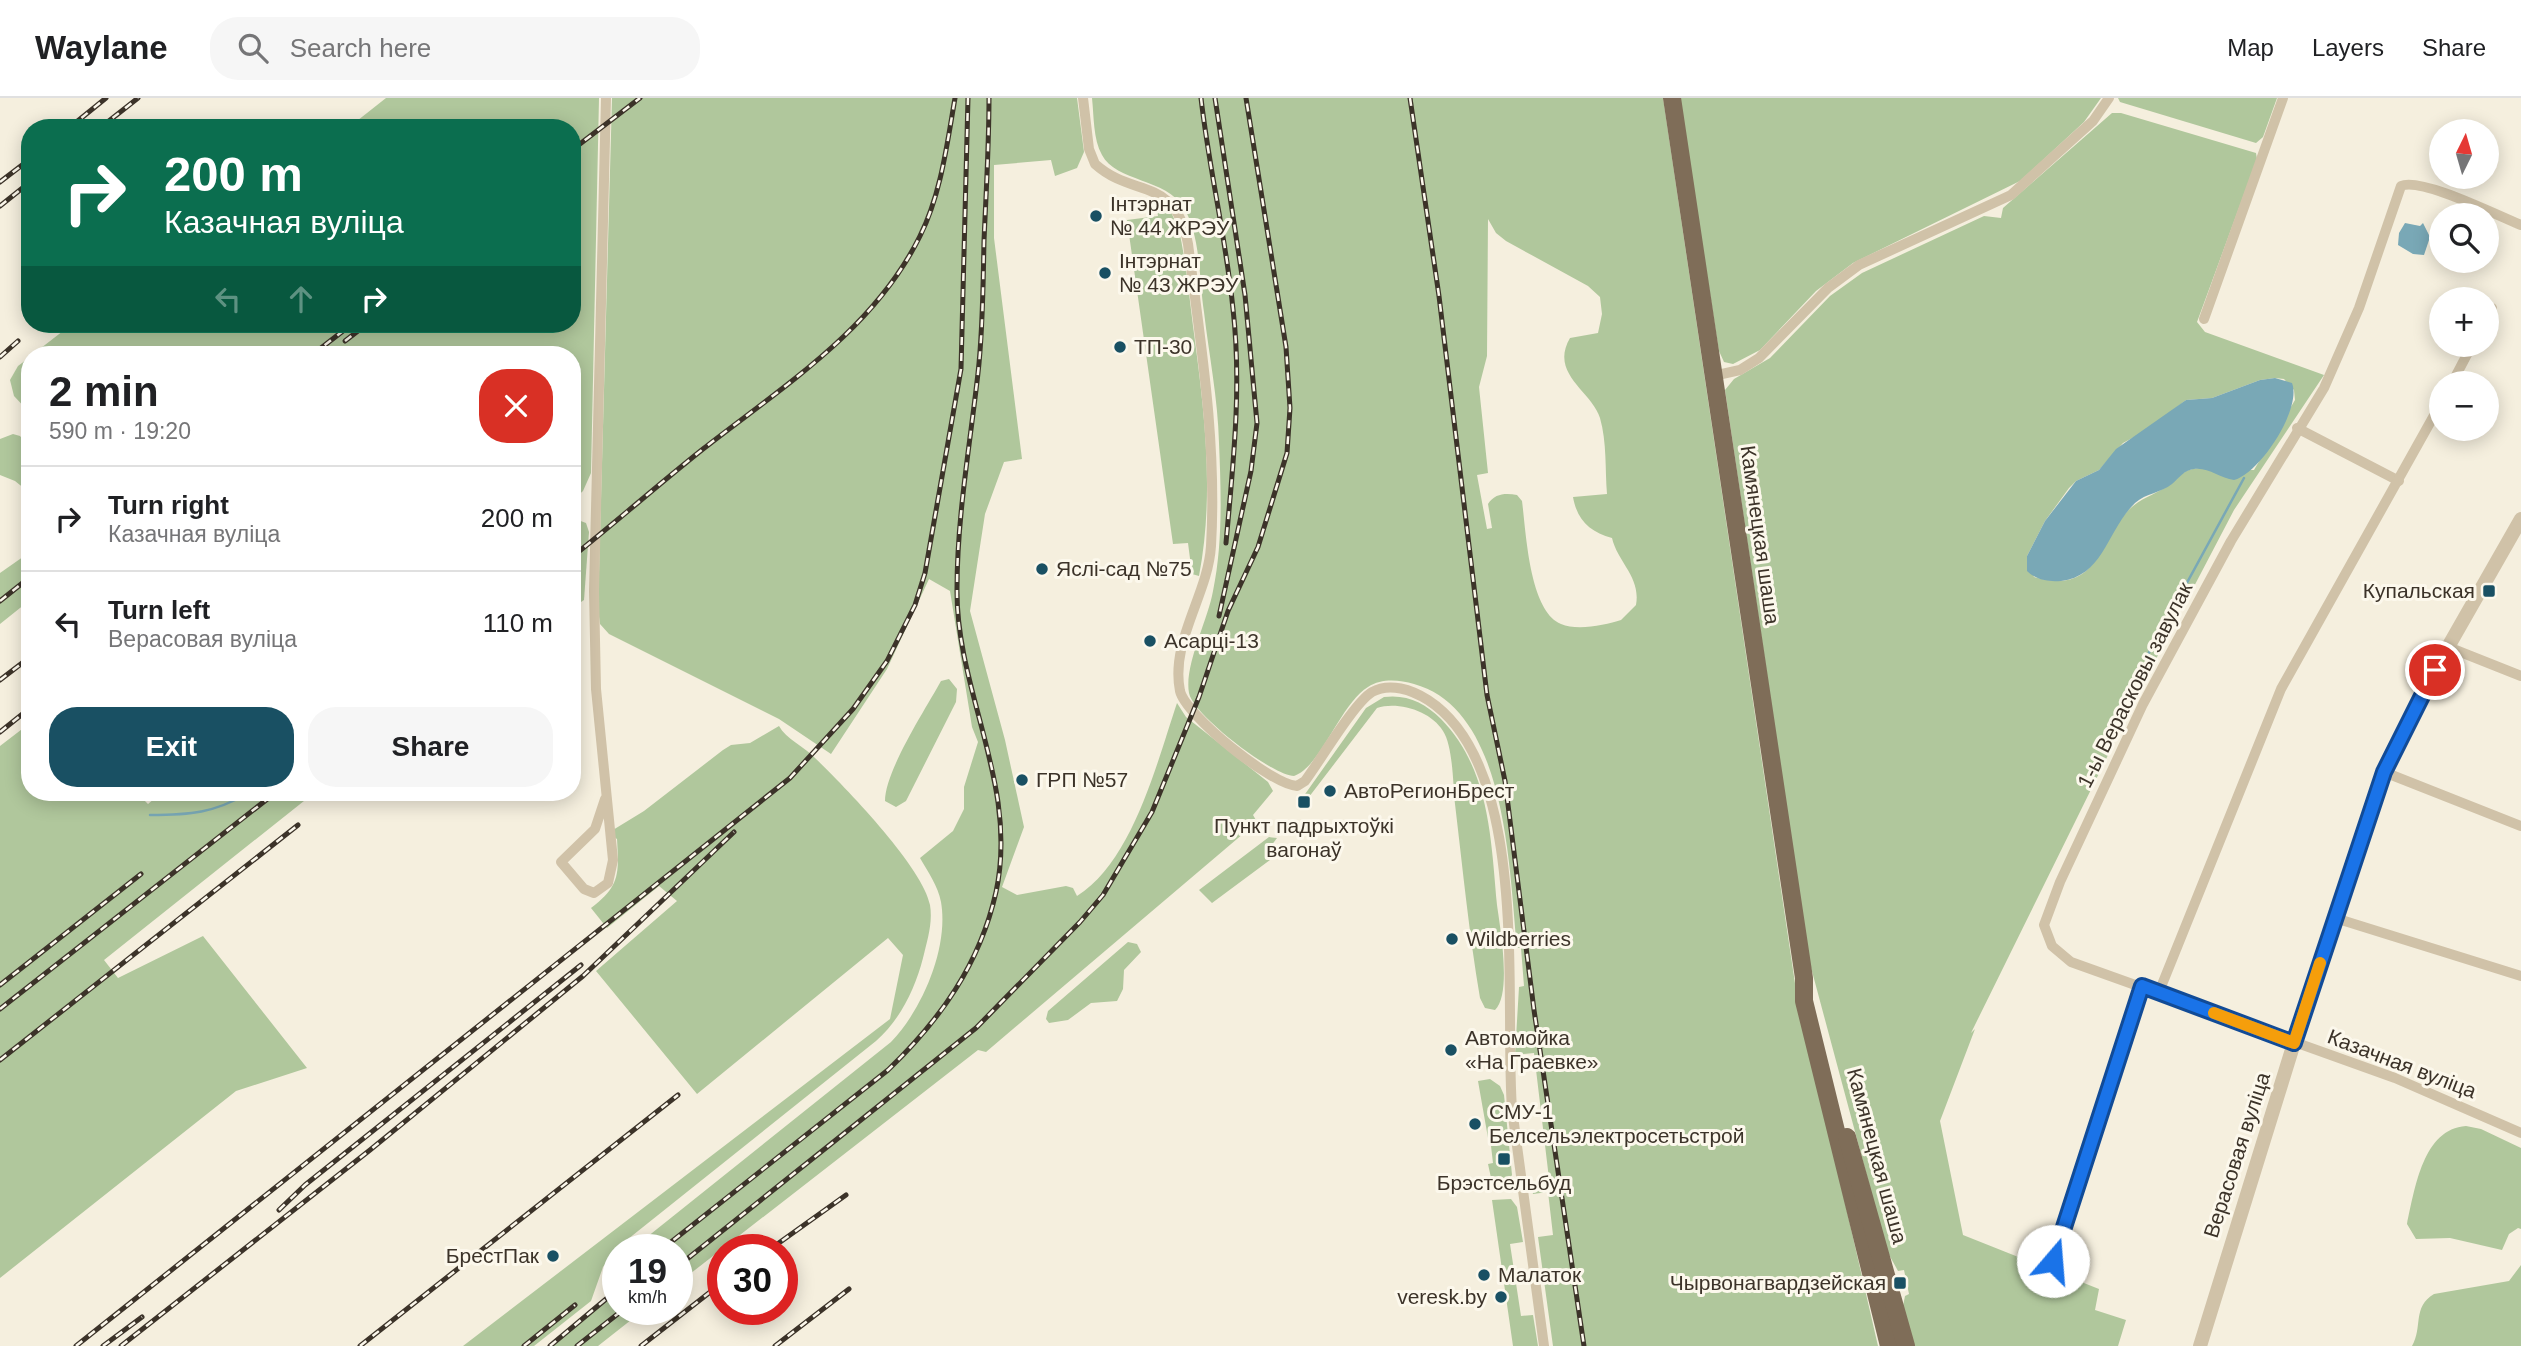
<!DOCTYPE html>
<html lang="en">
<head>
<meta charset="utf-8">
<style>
	:root { --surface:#fff; --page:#f6f6f6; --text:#202124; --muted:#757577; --line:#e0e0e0; --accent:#195063 }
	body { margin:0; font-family:Helvetica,sans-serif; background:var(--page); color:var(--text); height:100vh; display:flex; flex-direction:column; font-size:26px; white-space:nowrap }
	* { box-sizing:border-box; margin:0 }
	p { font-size:23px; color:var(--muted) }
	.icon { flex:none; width:38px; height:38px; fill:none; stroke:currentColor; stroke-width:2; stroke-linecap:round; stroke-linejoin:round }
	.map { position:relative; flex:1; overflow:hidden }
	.drawer { position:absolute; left:21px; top:248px; width:560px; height:455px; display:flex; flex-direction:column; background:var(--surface); border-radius:28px; box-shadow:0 4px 18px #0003 }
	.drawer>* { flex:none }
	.top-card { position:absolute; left:21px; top:21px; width:560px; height:214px; border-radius:28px; box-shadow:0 4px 18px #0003; background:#0b6e4f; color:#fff; overflow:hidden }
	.needle { width:46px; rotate:5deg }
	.buttons { position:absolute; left:2429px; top:21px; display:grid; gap:14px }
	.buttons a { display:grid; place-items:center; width:70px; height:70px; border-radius:50%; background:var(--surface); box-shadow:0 4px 18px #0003; font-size:35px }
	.speed { position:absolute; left:602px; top:1136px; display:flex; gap:14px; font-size:35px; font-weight:700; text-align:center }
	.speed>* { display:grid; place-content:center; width:91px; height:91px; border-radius:50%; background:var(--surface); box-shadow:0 4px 18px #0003; line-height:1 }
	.speed small { font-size:18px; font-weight:400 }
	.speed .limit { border:10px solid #d22; background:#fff; color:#111 }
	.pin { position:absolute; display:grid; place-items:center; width:60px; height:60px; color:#fff; margin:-30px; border:4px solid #fff; border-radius:50%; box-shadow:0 2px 7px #0007 }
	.me { position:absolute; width:77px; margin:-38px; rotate:18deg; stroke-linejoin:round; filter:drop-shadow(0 0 5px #0008) }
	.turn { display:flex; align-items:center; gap:24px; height:147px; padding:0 28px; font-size:32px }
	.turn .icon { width:91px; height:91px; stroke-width:2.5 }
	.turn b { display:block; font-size:49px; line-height:60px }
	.lanes { display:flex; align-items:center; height:66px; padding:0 28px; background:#0003; justify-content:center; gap:35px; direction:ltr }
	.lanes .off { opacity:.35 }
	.round { display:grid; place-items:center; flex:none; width:74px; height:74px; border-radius:28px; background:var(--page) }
	.head { display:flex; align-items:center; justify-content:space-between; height:119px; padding:0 28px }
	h1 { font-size:42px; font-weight:700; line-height:52px }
	.button { display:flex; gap:14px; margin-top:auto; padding:14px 28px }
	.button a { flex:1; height:80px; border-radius:28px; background:var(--accent); color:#fff; font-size:28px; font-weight:700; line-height:80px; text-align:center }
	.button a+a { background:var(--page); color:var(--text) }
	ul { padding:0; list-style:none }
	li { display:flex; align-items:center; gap:21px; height:105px; padding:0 28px; border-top:2px solid var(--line) }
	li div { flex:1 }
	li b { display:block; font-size:26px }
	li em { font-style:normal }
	header { display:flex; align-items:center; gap:42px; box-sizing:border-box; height:98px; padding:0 35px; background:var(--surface); border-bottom:2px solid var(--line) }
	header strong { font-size:33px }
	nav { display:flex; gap:38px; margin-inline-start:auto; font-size:24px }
	.search { width:490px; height:63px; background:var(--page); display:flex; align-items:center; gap:18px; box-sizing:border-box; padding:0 24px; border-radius:28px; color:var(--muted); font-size:26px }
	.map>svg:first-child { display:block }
	.green { fill:#b0c79c; fill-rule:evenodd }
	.water { fill:#79a8b6 }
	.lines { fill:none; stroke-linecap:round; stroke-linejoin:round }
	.stream { stroke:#79a8b6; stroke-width:2.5 }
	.minor { stroke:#d0c2a8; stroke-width:10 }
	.tertiary { stroke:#d0c2a8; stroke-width:14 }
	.primary { stroke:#7f6d58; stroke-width:18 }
	.rail-casing { stroke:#3c3329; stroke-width:5 }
	.rail { stroke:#fcf8ec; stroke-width:2.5; stroke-dasharray:8; stroke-linecap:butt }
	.route-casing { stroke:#114b97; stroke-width:18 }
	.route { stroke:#1a73e8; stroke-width:12 }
	.slow { stroke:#f59e0b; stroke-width:12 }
	.poi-dot { fill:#195063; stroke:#fcf8ec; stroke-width:2.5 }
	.labels { text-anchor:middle; stroke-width:6; stroke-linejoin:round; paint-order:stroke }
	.poi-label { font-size:21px; fill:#3c3329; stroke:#fcf8ec; text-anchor:start }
	.street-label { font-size:21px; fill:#3c3329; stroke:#fcf8ec }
</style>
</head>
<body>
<header>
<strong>Waylane</strong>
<div class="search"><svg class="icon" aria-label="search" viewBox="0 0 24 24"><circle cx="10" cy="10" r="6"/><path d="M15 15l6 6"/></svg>Search here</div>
<nav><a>Map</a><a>Layers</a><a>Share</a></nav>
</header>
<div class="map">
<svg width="2521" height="1248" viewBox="0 0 2521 1248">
	<rect width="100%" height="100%" fill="#f5efde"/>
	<g class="green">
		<path d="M386 0H599L591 375 583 393 572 403V257H32L72 226H572V30H348Z"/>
		<path d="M612 0H1077L1084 54 1077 70 1055 78 1051 62 994 67V140L1022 361 1004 364 985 416 970 513 1005 642 1024 729 1002 789 1017 797 1066 788 1073 790 1077 798C1133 763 1157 664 1177 605L1186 619 1268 684 1273 693 1253 717 1257 724 986 954 978 952 677 1186V1152L632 1151 891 944C922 912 949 850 941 804 938 788 928 774 920 760L953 733 964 711V689L978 644 972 629 950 493 929 481 887 571 831 656 779 621 609 536 600 526 598 511Z"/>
		<path d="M1092 0H1663L1796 892 1878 1248H1553L1538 1139 1553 1137 1548 1094 1533 1096 1532 1092 1550 1089 1534 955 1515 957 1519 889 1524 888 1521 850H1517C1509 773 1508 612 1414 586 1399 582 1382 580 1368 589 1340 606 1321 669 1294 678 1273 678 1193 617 1189 595 1184 567 1208 522 1213 493 1223 445 1221 393 1219 345 1218 301 1209 257 1204 214 1199 182 1201 139 1184 110 1166 80 1116 84 1102 57 1093 41 1094 18 1092 0ZM1488 121 1496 135 1506 143 1588 188 1600 199 1602 216 1598 235 1570 240C1549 276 1592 293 1600 320 1607 344 1605 372 1607 396L1573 399C1577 422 1590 434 1612 440 1618 465 1641 479 1636 507L1621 522C1606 527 1577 533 1561 526 1529 513 1526 433 1522 403L1517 397C1506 395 1495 395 1488 406L1492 430 1487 431 1477 377 1488 375 1479 289 1487 258Z"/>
		<path d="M1679 0H2101L2084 24 2020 83 1853 165 1816 193 1760 252 1733 266 1724 264 1719 253Z"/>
		<path d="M2118 0H2277L2263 39 2256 45 2120 4Z"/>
		<path d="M2112 15H2121L2256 55 2257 61 2197 224 2205 234 2324 277 2234 412 2145 582 1971 935 1975 931 1940 1023 1963 1137 2099 1191 2095 1212 2126 1222 2118 1248H1914L1903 1208 1905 1198 1909 1196 1904 1172 1898 1173 1887 1153 1809 862 1725 292 1734 281 1770 260 1830 198 1862 175 1984 118 2001 120 2003 110ZM2275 280 2284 281 2294 292 2295 302 2254 372C2237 372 2203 367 2189 372 2180 375 2176 383 2168 388 2152 398 2137 401 2124 417 2095 453 2095 496 2034 479L2027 458 2045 423 2069 390 2076 383 2099 372 2123 345 2147 332 2186 302 2212 300 2260 282Z"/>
		<path d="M1155 101 1171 114 1179 132C1186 164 1189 196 1193 228 1204 310 1215 395 1199 478L1192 476 1188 445 1173 446 1127 122 1158 118Z"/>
		<path d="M30 259V315L14 298 10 282 18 268Z"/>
		<path d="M13 336 20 338 30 350V395L15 383 0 377V341Z"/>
		<path d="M578 422 586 425 589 434 584 502 572 510V423Z"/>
		<path d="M30 454V502L0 526V475Z"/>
		<path d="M949 581 957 591 956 604 906 703 896 709 885 703C885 673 925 612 941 583Z"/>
		<path d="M1384 599C1407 596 1425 605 1441 621 1490 671 1491 742 1497 807 1500 829 1512 896 1495 912L1485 910 1480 900C1469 835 1463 773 1455 706 1453 687 1453 648 1443 633 1431 613 1398 603 1377 610L1299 712 1303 699 1366 610Z"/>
		<path d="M30 625V695H137L148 706 161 695H314L104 862 118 880 203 838 307 970 236 993 0 1180V648Z"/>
		<path d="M779 628C786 641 805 649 815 660 844 688 923 769 930 807 933 825 927 843 923 860 915 891 900 922 876 943L618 1149 603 1169 591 1203 534 1248H463L890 921 903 857 888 840 697 996 596 873 677 803 659 788 607 830 591 810C620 788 619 776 617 741L608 735 644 713 723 652 731 647 750 645Z"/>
		<path d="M1269 739 1277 740 1271 748 1278 756 1212 805 1199 792Z"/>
		<path d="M1128 844 1137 846 1141 854 1124 872 1123 891 1117 903 1091 905 1068 922 1049 925 1046 921 1048 913Z"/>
		<path d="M1490 981 1500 988 1504 997 1512 1077 1507 1086 1493 1089 1488 1066 1493 1065 1491 1048H1494L1493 1040H1488L1478 983Z"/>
		<path d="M2466 1028 2481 1031 2521 1050V1131L2518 1130 2509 1136 2502 1152 2450 1140 2416 1141 2407 1126C2415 1090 2423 1031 2466 1028Z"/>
		<path d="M1511 1101 1517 1109 1523 1144 1510 1146 1521 1218 1533 1217 1538 1248H1513L1492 1102Z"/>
		<path d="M2521 1167V1248H2412C2423 1229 2412 1209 2434 1196L2509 1183Z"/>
		<path d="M618 1169V1211H645L598 1248H550L607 1201Z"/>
	</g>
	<g class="water">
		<path d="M2405 125 2420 128 2423 125 2430 139 2424 157 2413 156 2398 147 2399 135Z"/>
		<path d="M2275 280 2292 285C2302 311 2260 375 2234 382 2220 380 2208 369 2194 371 2184 372 2179 380 2172 386 2161 395 2146 395 2135 405 2107 432 2104 478 2061 483 2048 484 2036 482 2027 473V458L2045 423 2076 383 2099 372 2116 351 2186 302 2212 300 2260 282Z"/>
	</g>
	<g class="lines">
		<g class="stream">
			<path d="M572 441 576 438"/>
			<path d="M2146 560 2244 380"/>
			<path d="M150 717C191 717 213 715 249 695"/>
		</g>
		<g class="minor">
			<path d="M1083 0 1089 51 1095 66C1134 101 1175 77 1188 146 1201 247 1217 346 1211 448 1208 497 1170 543 1180 593 1186 618 1272 687 1297 688L1305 683C1320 663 1354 605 1372 594 1390 584 1412 592 1428 602 1531 669 1504 901 1512 1011L1544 1248"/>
			<path d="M2521 127C2498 118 2421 79 2401 88L2359 210 2324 290 2231 443 2143 606 2060 784 2044 827 2052 848 2071 864 2395 980 2521 1035"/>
			<path d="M2487 220 2492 210"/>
			<path d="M2204 221 2283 0"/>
			<path d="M1713 278 1740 272 1759 260 1828 190 1859 167 2011 97 2093 23 2109 0"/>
			<path d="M2452 285 2472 247"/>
			<path d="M2297 330 2399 383"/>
			<path d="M2448 549 2521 578"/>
			<path d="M2384 674 2521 728"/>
			<path d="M605 701 595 731 561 764 584 791 594 795 608 785 613 762 596 591 594 493 606 0"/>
			<path d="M2335 820 2521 878"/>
			<path d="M2159 894 2281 591 2441 305"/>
			<path d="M2053 1163 2142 888"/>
		</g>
		<path class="tertiary" d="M2200 1248 2294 945 2384 674 2448 549 2521 421"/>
		<g class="primary">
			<path d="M1672 0 1804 880V903L1889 1248"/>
			<path d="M1847 1039 1906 1248"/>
		</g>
		<defs>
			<g id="rail">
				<path d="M1201 0C1209 71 1226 140 1233 211 1242 289 1233 367 1226 445"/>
				<path d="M1215 0 1245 197 1257 325 1251 373 1219 518"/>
				<path d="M1410 0 1439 198 1487 597 1505 683 1534 912 1584 1248"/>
				<path d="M69 30 106 0"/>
				<path d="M100 30 138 0"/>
				<path d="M572 52 640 0"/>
				<path d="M572 63 574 62"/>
				<path d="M0 84 30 61"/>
				<path d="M0 108 30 84"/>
				<path d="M345 243 367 226"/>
				<path d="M312 257 352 226"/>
				<path d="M0 259 18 243"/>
				<path d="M572 459C616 424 659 386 703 351 782 289 874 232 920 138 941 96 947 46 955 0"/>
				<path d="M0 503 30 479"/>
				<path d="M0 582 30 559"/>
				<path d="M0 634 30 610"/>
				<path d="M0 887 141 776"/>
				<path d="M0 911 275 695"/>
				<path d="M0 962 298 727"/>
				<path d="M279 1112 305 1087 581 867"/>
				<path d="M661 1152 888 972C940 922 980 866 996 794 1019 687 956 594 957 491 957 419 970 347 978 275 983 232 983 187 984 143 986 95 989 48 989 0"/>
				<path d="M769 1152 846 1097"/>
				<path d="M677 1169 976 930 1080 824 1103 797 1152 714 1199 599 1228 513 1258 449 1287 355 1290 310 1286 249 1246 0"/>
				<path d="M76 1248 790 680 853 611 887 563 915 507 925 475 961 271 968 0"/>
				<path d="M103 1248 142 1219"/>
				<path d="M121 1248 370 1052 583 878 734 734"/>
				<path d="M360 1248 678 997"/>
				<path d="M524 1248 575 1207"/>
				<path d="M550 1248 618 1191"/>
				<path d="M577 1248 624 1211"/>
				<path d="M641 1248 723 1184"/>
				<path d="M775 1248 849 1191"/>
			</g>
		</defs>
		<use href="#rail" class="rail-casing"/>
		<use href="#rail" class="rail"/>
	</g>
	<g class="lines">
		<defs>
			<path id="route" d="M2053 1163 2142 888 2294 945 2384 674 2435 572"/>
		</defs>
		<use href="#route" class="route-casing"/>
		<use href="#route" class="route"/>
		<path class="slow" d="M2214 915 2294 945 2320 865"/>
	</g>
	<g class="poi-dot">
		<circle cx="1096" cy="118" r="7"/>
		<circle cx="1105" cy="175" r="7"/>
		<circle cx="1120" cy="249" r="7"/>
		<circle cx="1042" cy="471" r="7"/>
		<rect x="2482" y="486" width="14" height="14" rx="3.5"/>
		<circle cx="1150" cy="543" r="7"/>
		<circle cx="1022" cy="682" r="7"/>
		<circle cx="1330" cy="693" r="7"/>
		<rect x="1297" y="697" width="14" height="14" rx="3.5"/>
		<circle cx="1452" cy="841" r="7"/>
		<circle cx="1451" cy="952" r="7"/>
		<circle cx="1475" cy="1026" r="7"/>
		<rect x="1497" y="1054" width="14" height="14" rx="3.5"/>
		<circle cx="553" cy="1158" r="7"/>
		<circle cx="1484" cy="1177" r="7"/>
		<rect x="1893" y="1178" width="14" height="14" rx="3.5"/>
		<circle cx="1501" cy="1199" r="7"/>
	</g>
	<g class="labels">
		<g class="poi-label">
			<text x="1110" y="113">Інтэрнат<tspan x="1110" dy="24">№ 44 ЖРЭУ</tspan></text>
			<text x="1119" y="170">Інтэрнат<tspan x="1119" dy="24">№ 43 ЖРЭУ</tspan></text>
			<text x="1134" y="256">ТП-30</text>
			<text x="1056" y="478">Яслі-сад №75</text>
			<text x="2475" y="500" text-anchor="end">Купальская</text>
			<text x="1164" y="550">Асарці-13</text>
			<text x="1036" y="689">ГРП №57</text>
			<text x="1344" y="700">АвтоРегионБрест</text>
			<text x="1304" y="735" text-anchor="middle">Пункт падрыхтоўкі<tspan x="1304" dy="24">вагонаў</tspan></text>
			<text x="1466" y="848">Wildberries</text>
			<text x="1465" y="947">Автомойка<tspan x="1465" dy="24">«На Граевке»</tspan></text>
			<text x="1489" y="1021">СМУ-1<tspan x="1489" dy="24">Белсельэлектросетьстрой</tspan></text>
			<text x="1504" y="1092" text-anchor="middle">Брэстсельбуд</text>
			<text x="539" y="1165" text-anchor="end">БрестПак</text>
			<text x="1498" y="1184">Малаток</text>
			<text x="1886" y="1192" text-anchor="end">Чырвонагвардзейская</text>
			<text x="1487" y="1206" text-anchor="end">veresk.by</text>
		</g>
		<g class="street-label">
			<text transform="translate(1760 437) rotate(82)" y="7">Камянецкая шаша</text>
			<text transform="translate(2135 587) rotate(-63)" y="7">1-ы Верасковы завулак</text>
			<text transform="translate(2402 966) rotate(21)" y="7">Казачная вуліца</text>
			<text transform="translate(2237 1057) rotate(-72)" y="7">Верасовая вуліца</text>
			<text transform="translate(1877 1058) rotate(75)" y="7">Камянецкая шаша</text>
		</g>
	</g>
</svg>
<div class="buttons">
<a><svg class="needle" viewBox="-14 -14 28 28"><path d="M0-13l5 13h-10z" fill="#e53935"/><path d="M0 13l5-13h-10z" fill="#757577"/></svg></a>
<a><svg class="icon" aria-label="search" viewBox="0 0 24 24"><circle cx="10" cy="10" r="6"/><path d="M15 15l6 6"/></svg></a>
<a>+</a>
<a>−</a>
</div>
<div class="speed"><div>19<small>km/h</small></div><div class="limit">30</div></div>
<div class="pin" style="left:2435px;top:572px;background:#d93025"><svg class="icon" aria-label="arrive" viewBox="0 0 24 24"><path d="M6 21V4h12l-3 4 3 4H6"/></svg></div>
<svg class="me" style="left:2053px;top:1163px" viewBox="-20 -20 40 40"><circle r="19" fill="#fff"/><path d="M0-13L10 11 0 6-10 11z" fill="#1a73e8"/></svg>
<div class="top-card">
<div class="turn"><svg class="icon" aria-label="right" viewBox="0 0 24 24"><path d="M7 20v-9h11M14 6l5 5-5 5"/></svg><div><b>200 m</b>Казачная вуліца</div></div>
<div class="lanes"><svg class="icon off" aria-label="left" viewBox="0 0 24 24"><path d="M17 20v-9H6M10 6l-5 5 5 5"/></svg><svg class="icon off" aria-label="ahead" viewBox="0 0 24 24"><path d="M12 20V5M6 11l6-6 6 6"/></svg><svg class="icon" aria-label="right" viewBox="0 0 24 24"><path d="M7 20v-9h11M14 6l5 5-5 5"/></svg></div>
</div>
<section class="drawer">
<div class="head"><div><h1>2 min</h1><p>590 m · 19:20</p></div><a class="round" style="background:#d93025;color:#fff"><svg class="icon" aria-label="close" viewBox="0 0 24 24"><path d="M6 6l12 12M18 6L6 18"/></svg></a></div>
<ul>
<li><svg class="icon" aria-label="right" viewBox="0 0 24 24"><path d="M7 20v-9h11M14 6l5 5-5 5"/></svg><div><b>Turn right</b><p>Казачная вуліца</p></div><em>200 m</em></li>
<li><svg class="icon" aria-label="left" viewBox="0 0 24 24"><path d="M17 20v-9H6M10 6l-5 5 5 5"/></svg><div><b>Turn left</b><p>Верасовая вуліца</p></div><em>110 m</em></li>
</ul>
<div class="button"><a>Exit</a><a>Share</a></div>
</section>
</div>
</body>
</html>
